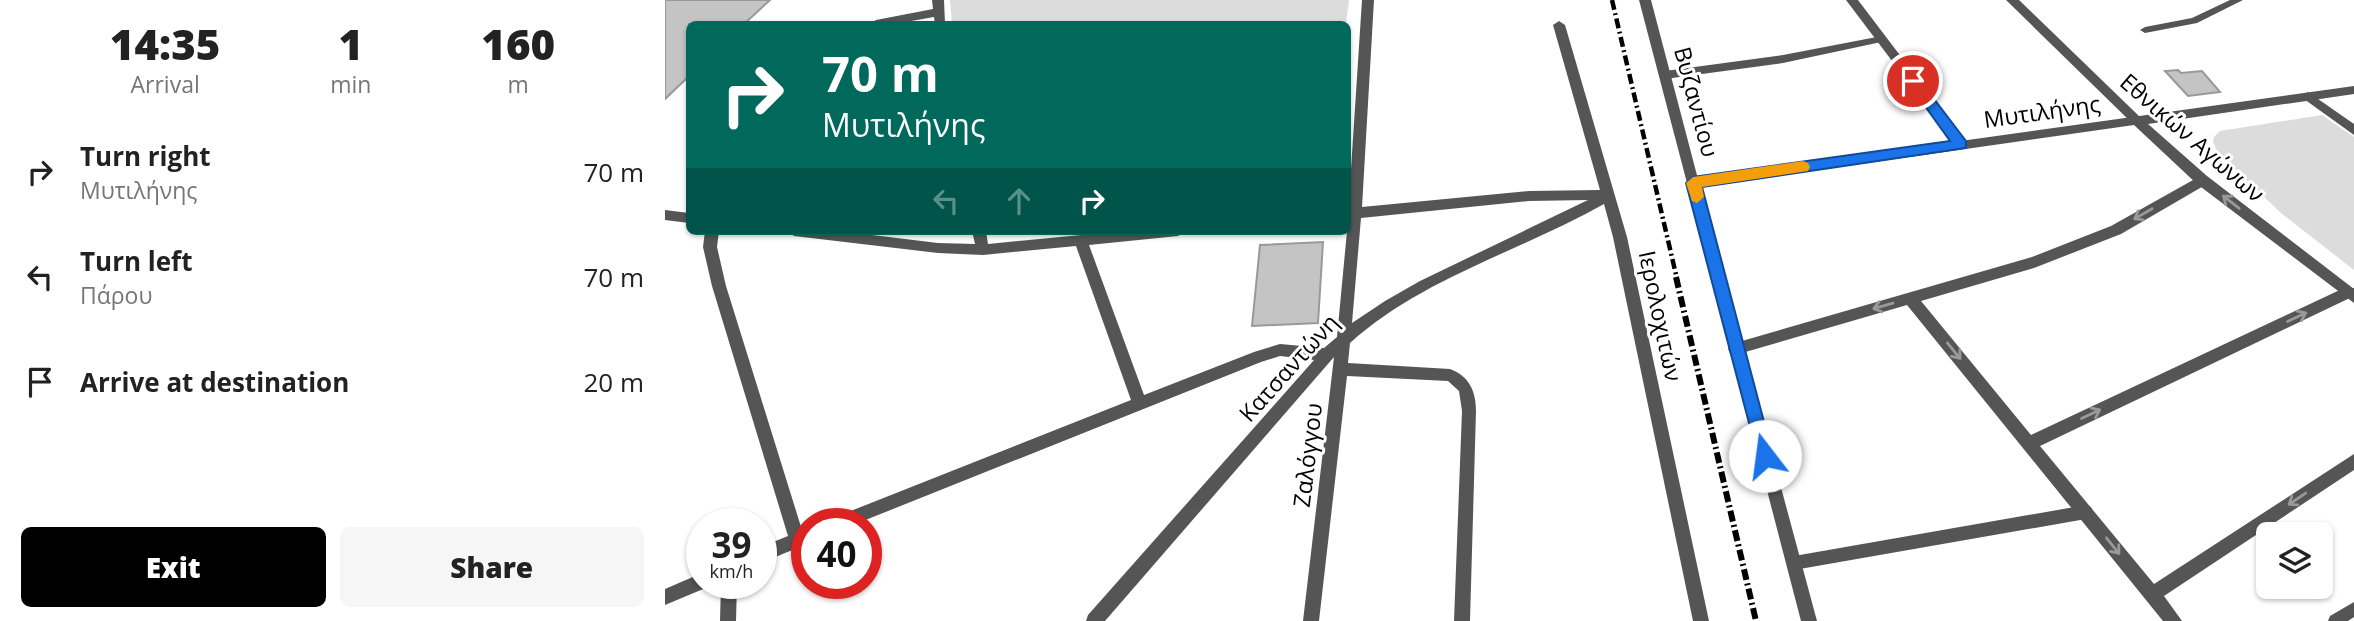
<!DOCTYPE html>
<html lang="en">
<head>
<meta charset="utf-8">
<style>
	:root { --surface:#fff; --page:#f6f6f6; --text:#222; --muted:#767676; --accent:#000 }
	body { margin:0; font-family:"Open Sans",sans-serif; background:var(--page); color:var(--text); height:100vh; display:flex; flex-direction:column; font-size:26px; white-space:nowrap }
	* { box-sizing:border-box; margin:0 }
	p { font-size:23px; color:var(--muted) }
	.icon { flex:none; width:38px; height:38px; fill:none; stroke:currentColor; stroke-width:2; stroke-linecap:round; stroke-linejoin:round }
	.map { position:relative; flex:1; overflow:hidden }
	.sheet { display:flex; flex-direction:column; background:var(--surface); width:665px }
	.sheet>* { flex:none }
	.top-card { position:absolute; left:21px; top:21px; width:665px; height:214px; border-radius:10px; box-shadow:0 2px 5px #0004; background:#00695c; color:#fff; overflow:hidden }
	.buttons { position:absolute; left:1591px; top:522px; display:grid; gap:14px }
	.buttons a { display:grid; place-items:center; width:77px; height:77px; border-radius:10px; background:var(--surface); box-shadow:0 2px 5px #0004; font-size:35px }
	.speed { position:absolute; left:21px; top:508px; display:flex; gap:14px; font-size:35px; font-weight:700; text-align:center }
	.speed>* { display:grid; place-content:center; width:91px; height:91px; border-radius:50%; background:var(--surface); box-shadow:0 2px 5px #0004; line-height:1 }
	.speed small { font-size:18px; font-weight:400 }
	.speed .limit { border:10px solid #d22; background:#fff; color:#111 }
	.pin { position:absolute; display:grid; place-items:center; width:60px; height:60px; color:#fff; margin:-30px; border:4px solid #fff; border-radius:50%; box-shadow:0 2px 7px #0007 }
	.me { position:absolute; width:77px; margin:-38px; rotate:345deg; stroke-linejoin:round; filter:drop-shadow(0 0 5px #0008) }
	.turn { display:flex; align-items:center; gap:24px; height:147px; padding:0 21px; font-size:32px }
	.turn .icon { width:91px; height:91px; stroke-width:2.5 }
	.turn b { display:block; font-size:49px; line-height:60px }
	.lanes { display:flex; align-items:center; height:66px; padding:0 21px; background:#0003; justify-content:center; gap:35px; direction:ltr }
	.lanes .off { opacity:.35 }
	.eta { display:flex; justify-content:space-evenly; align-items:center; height:119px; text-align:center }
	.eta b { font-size:42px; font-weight:800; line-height:49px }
	.cta { display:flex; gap:14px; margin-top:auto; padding:14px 21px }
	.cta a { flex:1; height:80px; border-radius:10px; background:var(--accent); color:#fff; font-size:28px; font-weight:800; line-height:80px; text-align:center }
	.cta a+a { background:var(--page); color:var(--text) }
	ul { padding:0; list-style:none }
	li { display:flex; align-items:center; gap:21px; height:105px; padding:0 21px }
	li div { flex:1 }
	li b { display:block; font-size:26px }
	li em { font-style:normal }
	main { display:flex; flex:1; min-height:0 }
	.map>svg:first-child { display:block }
	.green { fill:#dcdcdc }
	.building { fill:#c4c4c4; stroke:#999; stroke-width:2 }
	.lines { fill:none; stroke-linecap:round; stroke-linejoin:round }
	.service { fill:#555; fill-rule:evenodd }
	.pedestrian { fill:#555; fill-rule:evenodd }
	.minor { fill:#555; fill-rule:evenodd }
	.tertiary { fill:#555; fill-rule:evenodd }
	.rail-far1 { stroke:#000; stroke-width:4.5; stroke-dasharray:10 3.5 2 3.5; stroke-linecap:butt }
	.rail { stroke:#000; stroke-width:6; stroke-dasharray:11 3.5 2 3.5; stroke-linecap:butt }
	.oneway { stroke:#999 }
	.route { fill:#1a73e8; stroke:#114b97; stroke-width:2 }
	.slow { fill:#f59e0b }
	.labels { text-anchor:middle; stroke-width:6; stroke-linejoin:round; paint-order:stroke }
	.street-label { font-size:23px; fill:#000; stroke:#fff }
</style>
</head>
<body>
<main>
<section class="sheet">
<div class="eta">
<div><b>14:35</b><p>Arrival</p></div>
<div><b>1</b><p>min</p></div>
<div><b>160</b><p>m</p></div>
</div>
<ul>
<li><svg class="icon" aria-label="right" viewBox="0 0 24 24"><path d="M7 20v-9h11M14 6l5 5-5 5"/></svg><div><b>Turn right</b><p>Μυτιλήνης</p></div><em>70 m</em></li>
<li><svg class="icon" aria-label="left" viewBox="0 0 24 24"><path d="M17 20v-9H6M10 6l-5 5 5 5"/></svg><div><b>Turn left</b><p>Πάρου</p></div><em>70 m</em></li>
<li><svg class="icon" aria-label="arrive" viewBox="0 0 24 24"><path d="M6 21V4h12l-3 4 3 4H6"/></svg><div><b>Arrive at destination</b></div><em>20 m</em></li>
</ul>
<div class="cta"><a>Exit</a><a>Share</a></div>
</section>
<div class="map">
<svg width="1689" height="621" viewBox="0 0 1689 621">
	<rect width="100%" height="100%" fill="#fff"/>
	<g class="green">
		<path d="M285 0H684L681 24H287Z"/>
		<path d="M1657 115 1689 137V270L1616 213 1553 153 1548 142 1549 137 1555 131Z"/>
	</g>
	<g class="building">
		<path d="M0 0H105L79 24H24V76L0 99Z"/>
		<path d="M1513 70 1516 73 1537 71 1555 92 1523 96 1500 71Z"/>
		<path d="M658 242 653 323 587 326 595 245Z"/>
	</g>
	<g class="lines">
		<g class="service">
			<path d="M1565 0H1578L1532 23 1480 33 1475 30 1480 27 1527 18Z"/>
			<path d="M1217 36 1222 39 1221 41 1118 63 1000 79 995 75 1000 71 1118 55Z"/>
			<path d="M1421 505 1426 507 1428 512 1426 517 1421 519 1129 570 1124 568 1122 563 1124 558 1129 556Z"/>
			<path d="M1689 602V617L1683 621H1663L1665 616Z"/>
		</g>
		<path class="pedestrian" d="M1643 92 1689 124V135L1639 99 1637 96Z"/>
		<g class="minor">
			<path d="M267 0H279L280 24H270L269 17 229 24H205L211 20 268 9Z"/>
			<path d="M697 0H709L697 207 864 191 935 190 888 25 894 21 900 25 962 237 1044 621H1028L948 237 939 204C856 251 757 278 685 343L683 363 785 369C804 376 811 391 811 411L805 621H789L797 411 794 391 783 381 682 376 654 621H638L669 357 440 621H421L423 615 649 360 615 356 596 362 193 523H166L168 518 466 400 411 246 318 255 273 253 129 236 122 231H174L273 243 310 244 307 231H321L323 244 458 231H520L513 236 424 245 479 395 589 352 615 344 659 348 672 337 682 231ZM923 200 755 281 720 301 687 323 696 218 864 201Z"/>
			<path d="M974 0H986L1034 183 1028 188 1022 183Z"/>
			<path d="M1181 0H1193L1300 141 1302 144 1300 147H1292Z"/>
			<path d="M1341 0H1354L1475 117 1477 120 1475 123H1467Z"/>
			<path d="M1537 175 1543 180 1542 184 1456 234 1369 268 1256 301 1366 435 1679 288H1689V296L1375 446 1489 584 1689 454V470L1499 596 1517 621H1498L1242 305 1070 355 1065 353 1063 349 1065 345 1070 343 1367 257 1446 226Z"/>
			<path d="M0 210 24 213V223L0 220Z"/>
			<path d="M40 231H54L52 247 61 286 137 530 142 528V544L96 563V547L123 536 47 286 38 247Z"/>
			<path d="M37 573V583H45L43 587 0 605V589Z"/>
			<path d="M56 583H72L71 621H55Z"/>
		</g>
		<path class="tertiary" d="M1689 86V94L1483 124 1542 176 1689 289V303L1532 184 1469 125 1035 187 1152 621H1136L1022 183 1023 179Z"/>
		<path class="rail-far1" d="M947 0 1012 279"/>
		<path class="rail" d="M1011 277 1091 621"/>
	</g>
	<defs><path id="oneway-shaft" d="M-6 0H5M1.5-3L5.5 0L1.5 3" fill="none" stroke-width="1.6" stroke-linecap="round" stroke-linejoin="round" transform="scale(1.75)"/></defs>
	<g class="oneway">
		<use href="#oneway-shaft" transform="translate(1566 202) rotate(-142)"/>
		<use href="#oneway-shaft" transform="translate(1478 214) rotate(150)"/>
		<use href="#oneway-shaft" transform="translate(1218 306) rotate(164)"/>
		<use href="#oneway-shaft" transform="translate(1632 317) rotate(-25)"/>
		<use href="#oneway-shaft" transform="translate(1289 351) rotate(51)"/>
		<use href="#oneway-shaft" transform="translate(1426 414) rotate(-25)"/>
		<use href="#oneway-shaft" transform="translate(1632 499) rotate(146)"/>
		<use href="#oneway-shaft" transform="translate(1448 546) rotate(51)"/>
	</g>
	<path class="route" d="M1248 77 1253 78 1301 141V148L1037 187 1108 456 1106 461 1100 464 1094 461 1021 183 1028 177 1285 141 1242 81Z"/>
	<path class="slow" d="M1138 161 1143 163 1145 167 1143 171 1037 187 1039 197 1032 203 1027 201 1021 183 1028 177Z"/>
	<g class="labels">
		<g class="street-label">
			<text transform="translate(1031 102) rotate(75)" y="8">Βυζαντίου</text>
			<text transform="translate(1377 112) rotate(-8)" y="8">Μυτιλήνης</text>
			<text transform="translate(1527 138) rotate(41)" y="8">Εθνικών Αγώνων</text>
			<text transform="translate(995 316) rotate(78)" y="8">Ιερολοχιτών</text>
			<text transform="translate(624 368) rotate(-48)" y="8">Κατσαντώνη</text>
			<text transform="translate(643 455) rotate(-83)" y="8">Ζαλόγγου</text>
		</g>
	</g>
</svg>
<div class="buttons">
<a><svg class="icon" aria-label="layers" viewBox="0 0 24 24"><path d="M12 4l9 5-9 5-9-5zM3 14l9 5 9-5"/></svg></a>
</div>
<div class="speed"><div>39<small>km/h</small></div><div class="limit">40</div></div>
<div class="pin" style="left:1248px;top:81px;background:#d93025"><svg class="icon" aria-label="arrive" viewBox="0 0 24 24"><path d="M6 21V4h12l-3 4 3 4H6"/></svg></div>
<svg class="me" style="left:1100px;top:456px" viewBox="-20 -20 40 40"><circle r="19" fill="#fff"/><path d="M0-13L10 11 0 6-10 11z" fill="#1a73e8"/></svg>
<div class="top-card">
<div class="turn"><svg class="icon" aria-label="right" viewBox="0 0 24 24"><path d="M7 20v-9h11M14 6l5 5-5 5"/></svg><div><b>70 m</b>Μυτιλήνης</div></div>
<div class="lanes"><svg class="icon off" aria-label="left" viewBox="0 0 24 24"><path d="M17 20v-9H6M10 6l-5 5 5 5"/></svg><svg class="icon off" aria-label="ahead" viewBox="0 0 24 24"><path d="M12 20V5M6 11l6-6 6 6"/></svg><svg class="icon" aria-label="right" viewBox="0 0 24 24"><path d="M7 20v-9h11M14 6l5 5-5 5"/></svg></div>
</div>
</div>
</main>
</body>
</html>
